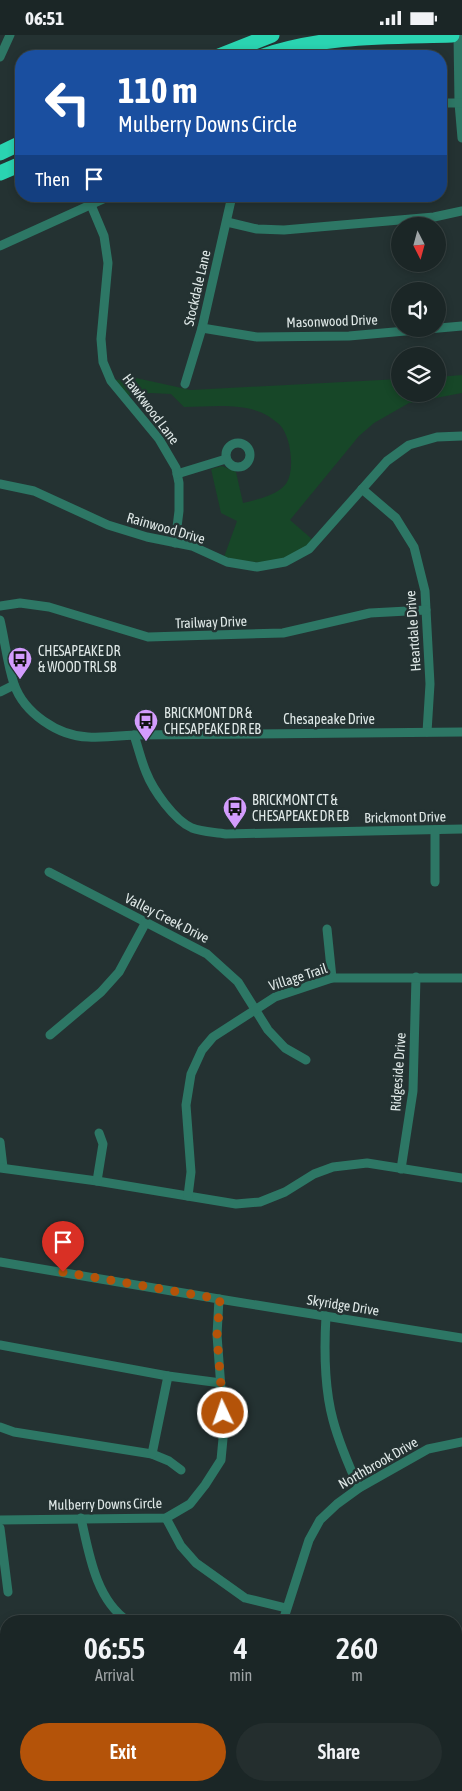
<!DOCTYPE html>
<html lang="en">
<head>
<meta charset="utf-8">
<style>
	:root { --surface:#1b2626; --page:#242e2e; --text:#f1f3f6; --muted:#a0a5a7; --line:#394343; --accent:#b45309 }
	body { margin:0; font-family:"Asap Condensed",sans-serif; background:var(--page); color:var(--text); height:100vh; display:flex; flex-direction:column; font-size:19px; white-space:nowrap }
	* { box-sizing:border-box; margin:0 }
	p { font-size:16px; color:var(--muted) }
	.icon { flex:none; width:28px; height:28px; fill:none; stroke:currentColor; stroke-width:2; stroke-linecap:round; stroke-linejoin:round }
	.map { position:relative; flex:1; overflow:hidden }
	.side { position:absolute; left:0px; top:1580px; width:462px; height:176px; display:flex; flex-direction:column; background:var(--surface); border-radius:20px 20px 0 0; box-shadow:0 2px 8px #0003,0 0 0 1px var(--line) }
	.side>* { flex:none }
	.hud { position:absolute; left:15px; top:15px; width:432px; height:152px; border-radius:20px; box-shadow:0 2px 8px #0003,0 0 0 1px var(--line); background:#1a4fa0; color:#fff; overflow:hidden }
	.needle { width:32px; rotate:174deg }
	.tools { position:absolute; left:391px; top:182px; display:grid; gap:10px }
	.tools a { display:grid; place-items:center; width:55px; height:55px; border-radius:50%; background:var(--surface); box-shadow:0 2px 8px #0003,0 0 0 1px var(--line); font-size:25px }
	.pin { position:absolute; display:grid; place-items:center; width:42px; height:42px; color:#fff; margin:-51px -21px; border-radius:50% 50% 50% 0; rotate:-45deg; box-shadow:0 0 5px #0007 }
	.pin .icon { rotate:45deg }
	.me { position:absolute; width:55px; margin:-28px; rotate:357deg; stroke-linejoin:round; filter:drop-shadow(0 0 4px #0008) }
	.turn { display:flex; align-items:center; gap:18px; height:105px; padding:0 20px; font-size:22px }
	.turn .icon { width:65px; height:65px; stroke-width:2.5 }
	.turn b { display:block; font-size:35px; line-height:42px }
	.then { display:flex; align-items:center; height:48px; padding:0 20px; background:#0003; gap:10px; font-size:19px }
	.eta { display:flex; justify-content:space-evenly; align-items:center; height:85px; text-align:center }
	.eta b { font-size:30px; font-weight:600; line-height:35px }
	.cta { display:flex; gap:10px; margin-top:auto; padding:10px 20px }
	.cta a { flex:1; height:58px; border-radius:30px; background:var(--accent); color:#fff; font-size:20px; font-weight:600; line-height:58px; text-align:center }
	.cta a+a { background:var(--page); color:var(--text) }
	.status { display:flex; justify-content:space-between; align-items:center; height:35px; padding:0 25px; background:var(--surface); direction:ltr }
	.status svg { height:14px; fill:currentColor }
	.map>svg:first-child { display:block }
	.green { fill:#174728 }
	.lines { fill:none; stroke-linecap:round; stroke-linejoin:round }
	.minor { stroke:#2d7765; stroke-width:9 }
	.motorway { stroke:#2ad4b1; stroke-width:15 }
	.route { stroke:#b45309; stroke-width:9; stroke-dasharray:0 16.2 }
	.labels { text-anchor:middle; stroke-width:5; stroke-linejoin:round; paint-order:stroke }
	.street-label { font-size:14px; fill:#dfe8e7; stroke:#243232 }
	.poi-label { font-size:14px; fill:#dfe8e7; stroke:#243232; text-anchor:start }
</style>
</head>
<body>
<div class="status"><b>06:51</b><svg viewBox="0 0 49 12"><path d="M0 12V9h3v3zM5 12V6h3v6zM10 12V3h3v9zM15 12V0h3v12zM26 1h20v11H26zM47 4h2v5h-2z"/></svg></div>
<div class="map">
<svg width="462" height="1756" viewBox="0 0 462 1756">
	<rect width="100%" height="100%" fill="#243232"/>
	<path class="green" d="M462 340V358L409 368 374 388 359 401 290 485 313 505C308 512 301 514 294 518 267 532 253 527 224 522L237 486 221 478 211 434 222 431 236 437 243 468C258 464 275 461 285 450 296 437 291 400 279 389 274 385 266 379 260 377 237 368 208 372 184 372L171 359 151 358 127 360 116 345 136 343 191 355 400 344V359H438V342Z"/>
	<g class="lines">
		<g class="minor">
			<path d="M458 0 459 68 462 103"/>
			<path d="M0 22 10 0"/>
			<path d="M441 68H462"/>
			<path d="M91 170 104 201 108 228 101 304 103 327 111 346 159 404 176 433 179 448V476L175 508"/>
			<path d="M227 187 257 194 284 195 434 182 462 176"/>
			<path d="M0 211 110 161"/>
			<path d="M202 293 257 302 349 301 462 291"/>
			<path d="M185 349 202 293 232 161"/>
			<circle cx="238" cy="420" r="12"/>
			<path d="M177 439 226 424"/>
			<path d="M0 449 34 456 108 490 147 502 192 511 227 527 257 532 285 527 309 514 387 426 409 410 437 402 462 401"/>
			<path d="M362 454 396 483 414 512 425 556 430 649 427 697"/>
			<path d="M0 571 20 568 49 572 148 602 283 598 370 578 426 575"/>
			<path d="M0 585C5 606 7 628 14 649 24 678 58 701 88 702 103 703 119 701 134 700L462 697"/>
			<path d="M0 657 14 650"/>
			<path d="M134 700C138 712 141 725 146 737 153 755 174 785 192 793 202 797 215 797 226 799L462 794"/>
			<path d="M435 795V847"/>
			<path d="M49 837 207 919 238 947 268 995 285 1013 306 1025"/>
			<path d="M327 894 332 943"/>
			<path d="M50 1000 101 957 119 937 146 887"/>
			<path d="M0 1107 3 1132"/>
			<path d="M0 1133 97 1146 236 1169 260 1167 285 1157 314 1139 333 1132 367 1128 462 1143"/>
			<path d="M401 1134 413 1056 416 942"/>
			<path d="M97 1146 103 1109 99 1098"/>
			<path d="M188 1161 191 1137 186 1070 191 1039 202 1015 213 1002 275 962 332 943H462"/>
			<path d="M0 1227 219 1264 217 1300 224 1393 221 1425 205 1450 190 1469 166 1483 0 1485"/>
			<path d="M219 1264 462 1303"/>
			<path d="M326 1281C324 1315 324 1352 333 1385 339 1408 349 1431 359 1453"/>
			<path d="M0 1310 168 1341"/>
			<path d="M0 1392 14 1397 152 1419 169 1426 181 1435"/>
			<path d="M152 1419 168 1341 221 1348"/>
			<path d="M81 1483C89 1519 96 1565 128 1586"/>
			<path d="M166 1483 181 1511 196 1528 245 1563 286 1573"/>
			<path d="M0 1493 8 1557"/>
			<path d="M283 1586 309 1505 320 1485 337 1469 359 1453 428 1414 462 1407"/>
			<path d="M0 1738 6 1743"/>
			<path d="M18 1750 23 1753 34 1756"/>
			<path d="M61 1756 75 1754 82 1750"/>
		</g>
		<g class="motorway">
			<path d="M219 21 272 0"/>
			<path d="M263 21C324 0 388 2 452 0"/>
			<path d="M0 118 21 108"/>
			<path d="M0 138 21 129"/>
		</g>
	</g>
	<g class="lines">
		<path class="route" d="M63 1237 220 1264 217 1300 223 1378"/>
	</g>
	<defs>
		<symbol id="bus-pin" viewBox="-11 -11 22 30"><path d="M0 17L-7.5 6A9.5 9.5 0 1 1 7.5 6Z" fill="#d39cfd" stroke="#243232"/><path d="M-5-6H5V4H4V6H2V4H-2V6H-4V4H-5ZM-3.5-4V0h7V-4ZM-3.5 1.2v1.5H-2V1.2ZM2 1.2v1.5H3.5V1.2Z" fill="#111"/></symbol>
	</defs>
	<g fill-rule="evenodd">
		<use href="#bus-pin" x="6" y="610" width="28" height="38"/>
		<use href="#bus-pin" x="132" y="672" width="28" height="38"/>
		<use href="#bus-pin" x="221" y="759" width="28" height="38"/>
	</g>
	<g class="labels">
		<g class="street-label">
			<text transform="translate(197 253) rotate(-77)" y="5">Stockdale Lane</text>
			<text transform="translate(332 286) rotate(-2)" y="5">Masonwood Drive</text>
			<text transform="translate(151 374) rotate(53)" y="5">Hawkwood Lane</text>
			<text transform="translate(166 493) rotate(16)" y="5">Rainwood Drive</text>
			<text transform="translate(211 587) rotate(-2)" y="5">Trailway Drive</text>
			<text transform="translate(413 596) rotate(-94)" y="5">Heartdale Drive</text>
			<text x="329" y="689">Chesapeake Drive</text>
			<text transform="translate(405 782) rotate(-1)" y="5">Brickmont Drive</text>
			<text transform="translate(167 883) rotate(27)" y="5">Valley Creek Drive</text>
			<text transform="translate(298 942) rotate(-18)" y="5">Village Trail</text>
			<text transform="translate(398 1037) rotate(-86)" y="5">Ridgeside Drive</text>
			<text transform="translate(343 1270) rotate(9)" y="5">Skyridge Drive</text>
			<text transform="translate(378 1428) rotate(-30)" y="5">Northbrook Drive</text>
			<text transform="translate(105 1469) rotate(-1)" y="5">Mulberry Downs Circle</text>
		</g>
		<g class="poi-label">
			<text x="38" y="621">CHESAPEAKE DR<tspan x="38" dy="16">&amp; WOOD TRL SB</tspan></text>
			<text x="164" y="683">BRICKMONT DR &amp;<tspan x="164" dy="16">CHESAPEAKE DR EB</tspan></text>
			<text x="252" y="770">BRICKMONT CT &amp;<tspan x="252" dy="16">CHESAPEAKE DR EB</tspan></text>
		</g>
	</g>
</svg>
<div class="tools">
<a><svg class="needle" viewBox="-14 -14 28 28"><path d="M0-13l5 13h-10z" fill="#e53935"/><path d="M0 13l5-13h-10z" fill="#a0a5a7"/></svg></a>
<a><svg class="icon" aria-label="sound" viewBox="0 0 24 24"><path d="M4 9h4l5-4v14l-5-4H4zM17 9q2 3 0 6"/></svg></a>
<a><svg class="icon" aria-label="layers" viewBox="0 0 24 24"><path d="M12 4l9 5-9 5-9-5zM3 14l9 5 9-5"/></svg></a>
</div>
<div class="pin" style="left:63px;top:1237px;background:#d93025"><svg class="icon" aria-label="arrive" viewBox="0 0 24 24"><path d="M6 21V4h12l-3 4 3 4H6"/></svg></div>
<svg class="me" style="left:223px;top:1378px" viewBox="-20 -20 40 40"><circle r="17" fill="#b45309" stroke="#fff" stroke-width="3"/><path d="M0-11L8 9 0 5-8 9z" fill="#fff"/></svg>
<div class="hud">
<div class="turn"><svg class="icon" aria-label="left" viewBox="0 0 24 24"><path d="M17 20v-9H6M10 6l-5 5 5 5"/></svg><div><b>110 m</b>Mulberry Downs Circle</div></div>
<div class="then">Then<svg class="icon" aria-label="arrive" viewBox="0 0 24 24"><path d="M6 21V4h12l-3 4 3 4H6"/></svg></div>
</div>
<section class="side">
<div class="eta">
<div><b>06:55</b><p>Arrival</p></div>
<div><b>4</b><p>min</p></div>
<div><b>260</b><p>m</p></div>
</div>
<div class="cta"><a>Exit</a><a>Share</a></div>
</section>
</div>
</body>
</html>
